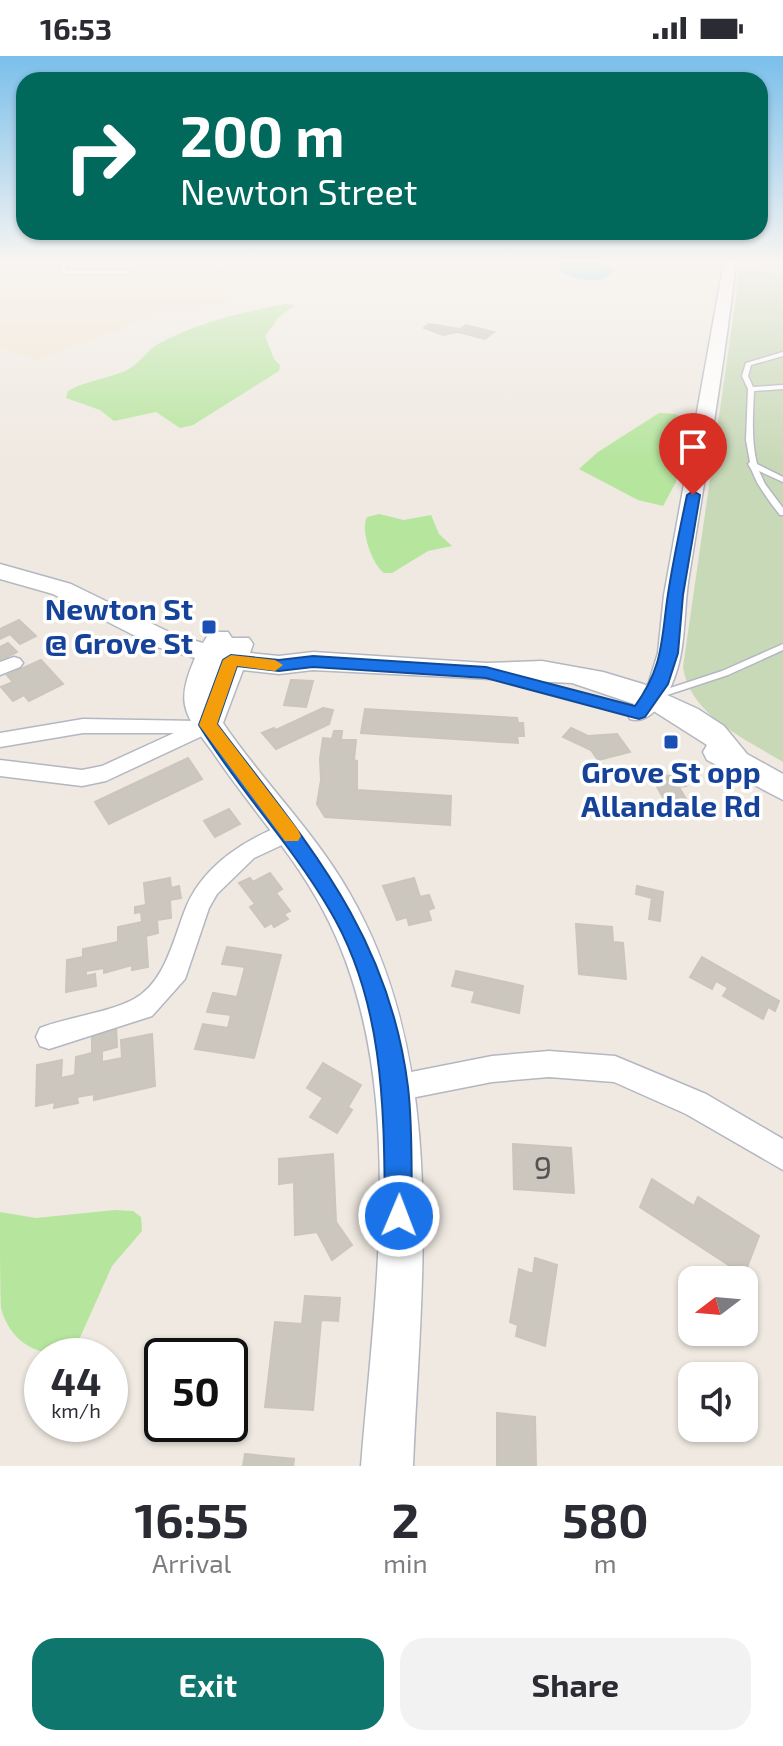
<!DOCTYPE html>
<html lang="en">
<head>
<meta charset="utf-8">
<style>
	:root { --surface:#fff; --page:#f2f2f3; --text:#2b2b33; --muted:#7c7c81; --accent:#0f766e }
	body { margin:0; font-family:"Exo 2",sans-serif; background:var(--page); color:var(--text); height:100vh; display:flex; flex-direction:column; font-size:30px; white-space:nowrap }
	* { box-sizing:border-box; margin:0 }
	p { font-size:26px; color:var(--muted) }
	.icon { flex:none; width:44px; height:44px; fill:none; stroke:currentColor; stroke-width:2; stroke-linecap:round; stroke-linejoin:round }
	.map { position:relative; height:1410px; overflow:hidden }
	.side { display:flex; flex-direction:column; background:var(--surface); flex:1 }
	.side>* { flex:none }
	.banner { position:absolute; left:16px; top:16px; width:752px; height:168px; border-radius:24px; box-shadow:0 2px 6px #0004; background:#00695c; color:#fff; overflow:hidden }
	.needle { width:52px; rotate:254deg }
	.buttons { position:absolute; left:678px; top:1210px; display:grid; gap:16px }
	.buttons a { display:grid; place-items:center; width:80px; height:80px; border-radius:16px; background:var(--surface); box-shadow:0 2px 6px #0004; font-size:40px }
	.speed { position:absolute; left:24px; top:1282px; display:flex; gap:16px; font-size:40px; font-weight:700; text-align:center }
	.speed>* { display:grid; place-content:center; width:104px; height:104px; border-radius:50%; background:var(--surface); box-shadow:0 2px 6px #0004; line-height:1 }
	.speed small { font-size:20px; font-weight:400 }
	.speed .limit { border:4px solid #111; border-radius:12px; background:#fff; color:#111 }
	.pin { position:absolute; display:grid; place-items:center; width:68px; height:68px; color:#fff; margin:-82px -34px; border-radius:50% 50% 50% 0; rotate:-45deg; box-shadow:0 0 8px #0007 }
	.pin .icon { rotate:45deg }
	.me { position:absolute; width:88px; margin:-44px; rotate:1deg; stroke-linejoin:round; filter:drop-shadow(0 0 6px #0008) }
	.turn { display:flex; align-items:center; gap:28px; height:168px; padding:0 32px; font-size:36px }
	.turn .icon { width:104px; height:104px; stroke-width:2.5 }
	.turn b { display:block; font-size:56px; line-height:68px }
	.eta { display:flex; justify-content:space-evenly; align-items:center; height:136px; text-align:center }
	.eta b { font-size:48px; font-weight:700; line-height:56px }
	.cta { display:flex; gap:16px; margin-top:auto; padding:16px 32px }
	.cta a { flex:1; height:92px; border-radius:24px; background:var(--accent); color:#fff; font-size:32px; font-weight:700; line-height:92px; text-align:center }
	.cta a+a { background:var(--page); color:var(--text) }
	.status { display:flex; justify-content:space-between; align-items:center; height:56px; padding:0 40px; background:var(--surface); direction:ltr }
	.status svg { height:22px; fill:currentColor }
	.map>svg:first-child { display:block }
	.education { fill:#f0e6d1 }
	.green { fill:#b6e59e }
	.cemetery { fill:#c8d9b8 }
	.water { fill:#75cff0 }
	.building { fill:#cbc7bf; stroke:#cbc5ba; stroke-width:2 }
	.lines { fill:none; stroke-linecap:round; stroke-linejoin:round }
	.service-casing { stroke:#b4b7c1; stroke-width:3 }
	.minor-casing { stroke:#b4b7c1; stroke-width:3 }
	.tertiary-casing { stroke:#b4b7c1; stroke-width:3 }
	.secondary-casing { stroke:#b4b7c1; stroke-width:3 }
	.service { fill:#fff; fill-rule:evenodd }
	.minor { fill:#fff; fill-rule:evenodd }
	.tertiary { fill:#fff; fill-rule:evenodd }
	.secondary { fill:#fff; fill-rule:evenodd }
	.route { fill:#1a73e8; stroke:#114b97; stroke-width:2 }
	.slow { fill:#f59e0b }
	.transit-dot { fill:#1a4fb4; stroke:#fff; stroke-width:3 }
	.labels { text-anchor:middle; stroke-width:7; stroke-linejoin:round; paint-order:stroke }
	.transit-label { font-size:30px; font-weight:bold; fill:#164399; stroke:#fff; text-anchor:end }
	.near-number-label { font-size:32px; fill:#555452 }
</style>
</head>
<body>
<div class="status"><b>16:53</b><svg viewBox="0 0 49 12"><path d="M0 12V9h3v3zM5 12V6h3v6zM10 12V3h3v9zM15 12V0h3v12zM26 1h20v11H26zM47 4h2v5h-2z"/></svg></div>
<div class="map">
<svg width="783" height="1410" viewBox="0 0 783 1410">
	<rect width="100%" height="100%" fill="#efe9e1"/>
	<path class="education" d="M0 206H211L252 236 204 255 153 260 36 305 0 291Z"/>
	<g class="green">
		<path d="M286 248 295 249 279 261 265 280 274 303 280 309 279 315 193 369 180 372 156 356 114 365 100 354 66 342 68 335C87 324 108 323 127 314 141 307 147 293 160 287 200 266 243 256 286 248Z"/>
		<path d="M659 357 676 358 685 365 676 426 663 450 638 444 579 413 598 396Z"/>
		<path d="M379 458 404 464 431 459 439 478 452 490 428 495 392 517H384C372 508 360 474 367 461Z"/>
		<path d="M115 1154 133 1155 141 1161 142 1175 112 1210 74 1295C41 1304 10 1287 1 1252 0 1232 0 1180 0 1156L36 1162Z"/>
	</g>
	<path class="cemetery" d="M740 214 780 217 783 214V706C746 683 690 660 683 611Z"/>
	<path class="water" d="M556 206H600L599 209 616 213C604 229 579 226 563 217Z"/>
	<g class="building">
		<path d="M429 268 460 273 466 269 494 276 485 283 458 276 443 279 424 272Z"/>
		<path d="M19 564 36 580 20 588 10 578 0 583V573Z"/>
		<path d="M8 587 17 596 1 604 0 591Z"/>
		<path d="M41 604 63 628 29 645 24 639 13 645 1 631 13 626 7 619Z"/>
		<path d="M291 624 313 625 306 651 284 649Z"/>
		<path d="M323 652 333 654 329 668 276 693 262 677 274 672 276 674Z"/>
		<path d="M365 653 517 662 518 667H523L524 680H517L518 687 361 677Z"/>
		<path d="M571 672 588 680 617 678 630 696 598 704 591 694 563 681Z"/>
		<path d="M334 675H342L341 684H356L354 704 357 705V734L451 740 450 769 325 761 317 748 321 724 320 703 323 682 332 683Z"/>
		<path d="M188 702 202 723 109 768 95 746Z"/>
		<path d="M664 714 667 720H680L686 730 679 731 687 745 671 748 668 742 664 743 652 722 656 721 653 716Z"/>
		<path d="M229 753 240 768 215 781 204 765Z"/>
		<path d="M270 817 282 833 276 837 290 855 284 858 288 863 274 871 272 867 265 871 250 851 255 848 239 827 250 822 253 826Z"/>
		<path d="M170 822 171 832 179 830 181 842 170 844 171 862 157 864 158 877 146 880 148 911 132 914V909L104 917V912L86 915V920L95 918 96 930 66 936 67 904 83 901V893L118 886V871L142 866 141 856 135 857V851L146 849 144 827Z"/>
		<path d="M414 822 420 841 429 839 434 852 428 854 431 864 409 869 407 861 397 864 383 830Z"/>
		<path d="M637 830 663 836 660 865 649 863 652 842 636 838Z"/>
		<path d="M576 868 612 871 613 886 623 887 626 923 579 918Z"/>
		<path d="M227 891 281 899 254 1002 195 993 203 968 228 972 231 959 207 956 213 937 237 941 245 911 222 908Z"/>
		<path d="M702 901 779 945 775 955 768 951 763 963 723 940 728 932 716 925 712 933 690 921Z"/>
		<path d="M456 915 523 930 519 957 472 946 475 935 452 930Z"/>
		<path d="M116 968 117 991 102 995V1006L122 1002 121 984 152 978 155 1030 94 1044V1038L77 1041 78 1047 54 1052 55 1046 36 1050 37 1009 62 1004 61 1022 75 1019 76 1001 92 997V973Z"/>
		<path d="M323 1007 361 1029 348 1051 352 1054 337 1077 310 1061 323 1042 307 1032Z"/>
		<path d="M513 1088 571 1092 574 1137 514 1133Z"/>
		<path d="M333 1098 336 1166 352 1189 332 1204 317 1176 295 1179 294 1126 279 1128V1103Z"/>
		<path d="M652 1123 694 1150 698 1141 759 1180 744 1219 640 1151Z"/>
		<path d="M535 1202 557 1209 545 1290 516 1280 518 1269 510 1266 519 1213 533 1218Z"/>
		<path d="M305 1240 340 1242 338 1265 321 1264 313 1354 265 1351 275 1266 302 1268Z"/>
		<path d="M497 1357 535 1361 536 1410H497Z"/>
		<path d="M245 1398 294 1403 293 1410H243Z"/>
	</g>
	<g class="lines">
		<defs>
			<g id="service">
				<path d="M67 206H73L65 210 67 214H129L132 216 129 218H65L62 216 60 209Z"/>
				<path d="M783 296V300L751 309 748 320 753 331 783 329V333L754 335C753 359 751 384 757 408L783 421V426L759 415 765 428 783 452V459H780C773 450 766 441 760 431 755 424 753 415 748 408L750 406 746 384 748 333 742 320 746 307Z"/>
				<path d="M783 588V594L728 619 658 642 653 639 655 637 722 615Z"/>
			</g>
			<g id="minor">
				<path d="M14 601 20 603 23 607 20 611 0 619V606Z"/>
				<path d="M208 662 215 664 218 669 215 674 106 725 82 730 0 720V704L82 714 102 710 174 677H83L0 691V677L83 663 199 665Z"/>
				<path d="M289 767 297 770 300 776 297 782 254 802 217 838 209 852 185 923 152 960 49 993 40 990 36 981 40 972C68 961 108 957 134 943 166 926 174 880 187 849 205 808 248 781 289 767Z"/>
				<path d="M549 995 615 1000 706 1038 783 1083V1114L686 1058 614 1026 549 1021 492 1026 396 1045 387 1041 383 1032 387 1023 396 1019 492 1000Z"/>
			</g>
			<path id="tertiary" d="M724 206H736C724 311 706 415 689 520 683 555 687 594 672 628 664 645 650 669 630 663L627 657 649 626 658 597 664 539Z"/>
			<path id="secondary" d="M0 508 71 528 175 579 203 587 210 576H228L232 582H249L253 588 250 597 279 600 313 596 486 607 542 605 603 616 643 628 698 653 724 670 747 698 783 718V744L707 704 703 696 707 689 652 654 572 627 313 614 279 618 243 614 223 667C263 726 315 776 350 838 449 1010 421 1221 413 1410H361C375 1233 410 1017 323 854 293 797 248 749 212 695 202 681 188 666 185 649 182 634 189 616 195 602L157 591 53 538 0 523Z"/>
		</defs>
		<use href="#service" class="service-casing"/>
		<use href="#minor" class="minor-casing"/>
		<use href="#tertiary" class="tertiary-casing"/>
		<use href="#secondary" class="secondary-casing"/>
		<use href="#service" class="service"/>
		<use href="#minor" class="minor"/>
		<use href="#tertiary" class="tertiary"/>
		<use href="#secondary" class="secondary"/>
	</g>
	<linearGradient id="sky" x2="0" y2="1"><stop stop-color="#7abfeb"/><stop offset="0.51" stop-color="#f8f5f2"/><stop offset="1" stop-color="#f8f5f2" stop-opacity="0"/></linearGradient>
	<rect width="783" height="403" fill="url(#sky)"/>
	<path class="route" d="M693 435 700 439 683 539 678 597 668 628 645 661 639 663 486 622 313 611 279 615 237 610 217 668C306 786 389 877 408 1031 413 1073 411 1118 412 1160L408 1169 399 1173 389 1169 385 1160C384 1055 385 946 329 853 291 788 238 733 199 669L223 604 231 599 279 604 313 600 486 611 635 650C664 610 661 584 668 538 673 505 680 472 687 439Z"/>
	<path class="slow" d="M231 599 275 604 283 609 275 615 237 610 217 668 298 774 301 780 298 785H285L199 669 223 604Z"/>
	<g class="transit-dot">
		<rect x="201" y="563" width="16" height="16" rx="4"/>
		<rect x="663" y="678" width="16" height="16" rx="4"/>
	</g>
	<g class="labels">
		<g class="transit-label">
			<text x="193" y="564">Newton St<tspan x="193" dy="34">@ Grove St</tspan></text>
			<text x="671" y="727" text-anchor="middle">Grove St opp<tspan x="671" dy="34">Allandale Rd</tspan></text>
		</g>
		<g class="near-number-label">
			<text x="543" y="1123">9</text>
		</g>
	</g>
</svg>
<div class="buttons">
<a><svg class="needle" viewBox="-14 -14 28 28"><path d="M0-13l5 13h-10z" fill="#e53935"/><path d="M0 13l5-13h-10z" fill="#7c7c81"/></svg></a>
<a><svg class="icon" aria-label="sound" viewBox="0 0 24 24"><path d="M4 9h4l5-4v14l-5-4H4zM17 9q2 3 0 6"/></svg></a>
</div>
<div class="speed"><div>44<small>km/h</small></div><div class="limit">50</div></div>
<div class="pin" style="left:693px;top:439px;background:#d93025"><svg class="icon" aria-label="arrive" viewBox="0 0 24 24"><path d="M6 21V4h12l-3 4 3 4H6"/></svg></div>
<svg class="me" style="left:399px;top:1160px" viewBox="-20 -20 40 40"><circle r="17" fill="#1a73e8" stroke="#fff" stroke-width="3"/><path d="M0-11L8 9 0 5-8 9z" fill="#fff"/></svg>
<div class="banner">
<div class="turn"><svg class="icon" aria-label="right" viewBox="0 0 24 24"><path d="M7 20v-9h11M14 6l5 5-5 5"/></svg><div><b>200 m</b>Newton Street</div></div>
</div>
</div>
<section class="side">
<div class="eta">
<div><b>16:55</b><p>Arrival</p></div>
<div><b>2</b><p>min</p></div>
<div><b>580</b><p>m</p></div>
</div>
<div class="cta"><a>Exit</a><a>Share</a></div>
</section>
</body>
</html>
